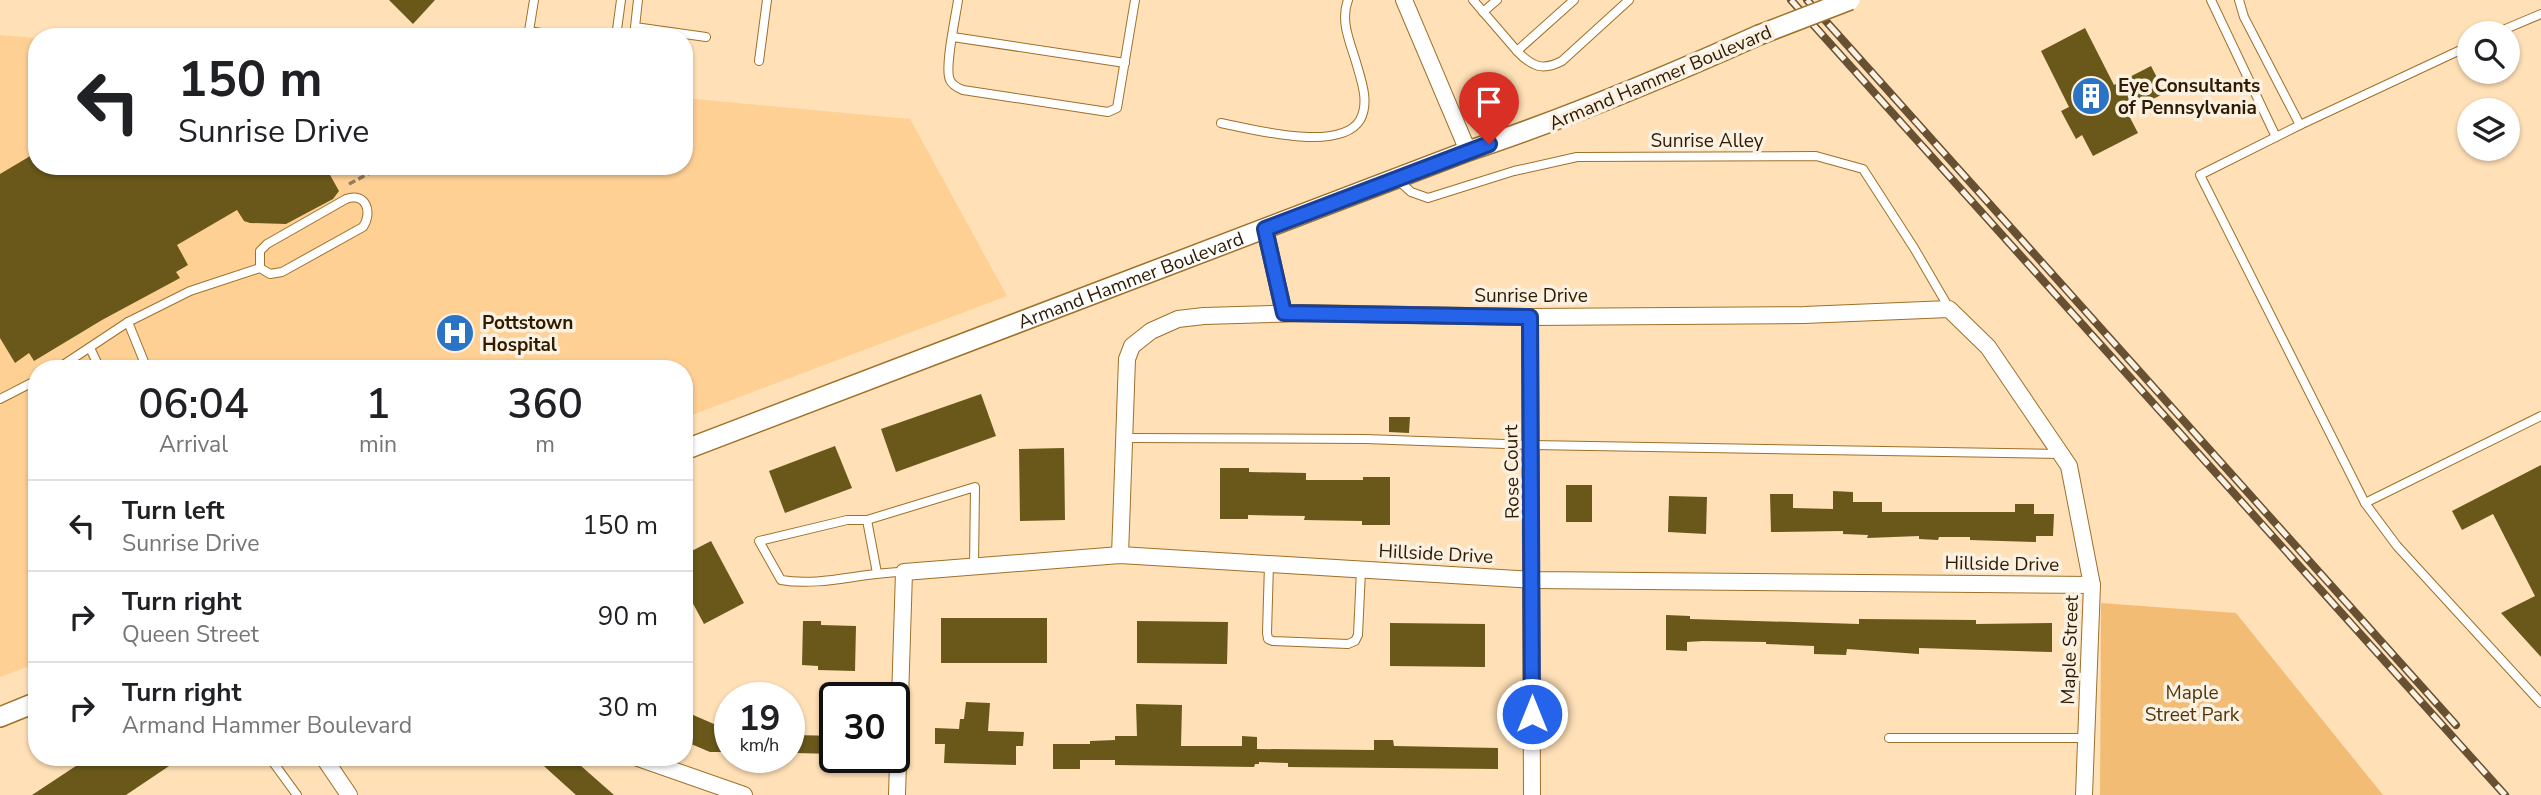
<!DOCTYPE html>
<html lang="en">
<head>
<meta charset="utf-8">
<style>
	:root { --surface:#fff; --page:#f6f6f6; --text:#202124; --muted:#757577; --line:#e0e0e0 }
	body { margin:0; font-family:"Nunito Sans",sans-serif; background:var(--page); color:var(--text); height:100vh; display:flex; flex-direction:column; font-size:26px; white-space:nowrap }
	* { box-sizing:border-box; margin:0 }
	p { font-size:23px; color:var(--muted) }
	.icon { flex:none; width:38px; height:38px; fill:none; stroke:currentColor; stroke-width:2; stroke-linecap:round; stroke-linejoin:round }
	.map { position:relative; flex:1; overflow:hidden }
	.panel { position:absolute; left:28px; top:360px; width:665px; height:406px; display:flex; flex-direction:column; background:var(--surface); border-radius:28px; box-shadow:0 2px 5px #0004 }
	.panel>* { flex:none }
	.banner { position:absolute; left:28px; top:28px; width:665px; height:147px; border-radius:28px; box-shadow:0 2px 5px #0004; background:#fff; color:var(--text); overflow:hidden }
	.controls { position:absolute; left:2457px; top:21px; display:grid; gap:14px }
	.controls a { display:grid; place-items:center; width:63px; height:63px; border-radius:50%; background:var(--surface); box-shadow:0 2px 5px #0004; font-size:35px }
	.speed { position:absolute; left:714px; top:682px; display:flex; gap:14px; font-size:35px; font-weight:700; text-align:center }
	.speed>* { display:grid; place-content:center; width:91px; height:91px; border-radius:50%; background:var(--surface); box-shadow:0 2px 5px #0004; line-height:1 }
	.speed small { font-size:18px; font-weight:400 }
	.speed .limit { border:4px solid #111; border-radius:10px; background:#fff; color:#111 }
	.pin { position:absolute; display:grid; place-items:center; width:60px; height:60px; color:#fff; margin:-72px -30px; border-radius:50% 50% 50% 0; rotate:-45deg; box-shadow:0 0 7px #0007 }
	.pin .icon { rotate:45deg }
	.me { position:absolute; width:77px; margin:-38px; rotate:0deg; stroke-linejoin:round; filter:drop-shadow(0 0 5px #0008) }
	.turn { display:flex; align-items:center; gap:24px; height:147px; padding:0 35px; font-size:32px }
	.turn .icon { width:91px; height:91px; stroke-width:2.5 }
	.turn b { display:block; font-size:49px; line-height:60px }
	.eta { display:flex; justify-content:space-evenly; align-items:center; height:119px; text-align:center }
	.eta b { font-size:42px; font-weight:600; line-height:49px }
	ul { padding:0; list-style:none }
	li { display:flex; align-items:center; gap:21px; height:91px; padding:0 35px; border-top:2px solid var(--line) }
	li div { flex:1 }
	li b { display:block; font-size:26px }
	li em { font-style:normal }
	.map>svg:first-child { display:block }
	.built { fill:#fed094 }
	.green { fill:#f2bc74 }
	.building { fill:#695819 }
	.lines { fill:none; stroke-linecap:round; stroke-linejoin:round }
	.service-casing { stroke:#9f7028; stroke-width:10 }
	.minor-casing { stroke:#9f7028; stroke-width:18 }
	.tertiary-casing { stroke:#9f7028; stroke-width:22 }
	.path { stroke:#947b5a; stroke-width:3.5; stroke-dasharray:7 3.5; stroke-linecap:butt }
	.service { stroke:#fff; stroke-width:8 }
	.minor { stroke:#fff; stroke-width:16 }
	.tertiary { stroke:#fff; stroke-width:19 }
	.rail-casing { stroke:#685132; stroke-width:8 }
	.rail { stroke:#fbf1e3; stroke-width:5; stroke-dasharray:16; stroke-linecap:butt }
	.tertiary-bridge-casing { stroke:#9f7028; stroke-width:22; stroke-linecap:butt }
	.tertiary-bridge { stroke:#fff; stroke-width:19 }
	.route-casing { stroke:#184099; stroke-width:18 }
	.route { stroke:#2563eb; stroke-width:12 }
	.labels { text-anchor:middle; stroke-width:7; stroke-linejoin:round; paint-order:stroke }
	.street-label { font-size:19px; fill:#2e1b00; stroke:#fbf1e3 }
	.poi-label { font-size:19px; font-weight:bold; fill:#2e1b00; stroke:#fbf1e3; text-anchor:start }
	.park-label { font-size:19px; fill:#51360c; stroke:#fbf1e3 }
</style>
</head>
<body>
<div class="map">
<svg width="2541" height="795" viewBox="0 0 2541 795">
	<rect width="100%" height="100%" fill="#ffe0b7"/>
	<path class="built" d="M0 35 37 38V166H684V98L910 119 1007 296 684 418V369H37V663L0 677Z"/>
	<path class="green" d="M2101 603 2236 613 2383 795H2100Z"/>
	<g class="building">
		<path d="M389 0H435L413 24Z"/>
		<path d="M2085 28 2114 85 2151 66 2165 93 2127 112 2138 133 2093 156 2082 135 2076 139 2061 111 2069 107 2041 51Z"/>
		<path d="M37 152V166H325L339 191 333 199 286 224 250 223 244 221 237 210 177 245 188 265 176 272 180 278 102 320 34 361 29 353 15 363 0 338V174Z"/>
		<path d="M981 394 996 436 896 472 881 429Z"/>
		<path d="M1389 417H1410L1409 433 1389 432Z"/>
		<path d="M835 446 852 488 785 513 769 471Z"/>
		<path d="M1064 448 1065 520 1020 521 1019 449Z"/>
		<path d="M2541 465V657L2501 613 2535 596 2493 514 2462 530 2452 511Z"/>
		<path d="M1220 468H1249V472L1306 473V480H1363V477H1390V525H1362V521L1304 520 1305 516 1248 515V519H1220Z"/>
		<rect x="1566" y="485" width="26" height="37"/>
		<path d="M1833 491 1853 492V502H1882V512H2015V504H2034V514H2054L2053 536H2036V542L1970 540V537H1939L1938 540 1919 539V536L1867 538 1868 535 1843 534V531L1771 532 1770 494H1793V508L1833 509Z"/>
		<path d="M1669 496 1707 497 1706 534 1668 532Z"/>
		<path d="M711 541 744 603 704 624 684 587V555Z"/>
		<path d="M1666 615 1690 616V619L1859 624V619L1976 620V624L2052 623V652L1919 648V654L1847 649 1846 655 1814 654V646L1766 644V642L1703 641 1687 642V651L1666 650Z"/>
		<rect x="941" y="618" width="106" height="45"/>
		<path d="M803 621H821V625L856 626 855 671 818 670V666L802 665Z"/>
		<path d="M1137 621 1228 622 1227 664 1137 663Z"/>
		<path d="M1390 623 1485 624V667L1390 666Z"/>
		<path d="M966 702 990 703 988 731 1024 732 1023 746H1016V765L944 763 945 744H935V728L959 729 960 719H964Z"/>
		<path d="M1136 704 1182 705 1181 746H1242V736L1257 737V749L1374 750V740H1393L1394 746 1498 748V769L1288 767V763L1259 762V764H1255L1254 767 1115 765V760H1080V769H1053V744H1090V741L1115 740V736H1137Z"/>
		<path d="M684 711 730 731V752H710L684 741Z"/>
		<path d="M796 735 835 736V754L795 753Z"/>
		<path d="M88 758H181L126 795H32Z"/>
		<path d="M535 758H572L614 795H576Z"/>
	</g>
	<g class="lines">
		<defs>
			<g id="service">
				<path d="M534 0 529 31 564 37"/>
				<path d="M638 0 635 27 706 37"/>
				<path d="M958 0C956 16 944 68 950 80 952 85 958 88 963 90L1108 112 1117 108 1135 0"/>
				<path d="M1473 0 1517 51 1574 0"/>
				<path d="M2211 0 2276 137"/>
				<path d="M2239 0 2244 17 2300 125"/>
				<path d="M1483 12 1497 0"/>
				<path d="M2496 33 2541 14"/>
				<path d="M616 37 621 0"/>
				<path d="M953 37 1125 63"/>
				<path d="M2469 46 2300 125 2200 175 2365 503 2397 546 2541 703"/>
				<path d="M1517 51C1532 67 1543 71 1562 61L1629 0"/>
				<path d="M759 61 767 0"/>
				<path d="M1221 123C1251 129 1340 153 1360 120 1370 102 1361 80 1356 62 1350 42 1340 21 1348 0"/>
				<path d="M1398 180 1411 192 1428 198 1514 171 1577 157 1816 156 1863 169 1914 248 1949 308"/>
				<path d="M128 322 147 369"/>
				<path d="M90 348 100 369"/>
				<path d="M57 369 128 322 190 291 260 268 270 274 282 272 363 227C373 212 366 192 346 199L267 244 260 251V268"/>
				<path d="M0 399 37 380"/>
				<path d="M1124 438 1365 439 1532 445 2061 454"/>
				<path d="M2365 503 2541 416"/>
				<path d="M867 520 877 573"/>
				<path d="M1269 564 1267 633 1268 639 1273 641 1348 644 1355 641 1358 635 1361 570"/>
				<path d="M904 572C863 572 821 587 781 580L759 541 847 520H867L975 487 974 567"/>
				<path d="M1889 738H2086"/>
				<path d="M270 758 297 795"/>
			</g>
			<g id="minor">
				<path d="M1404 0 1468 151"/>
				<path d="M1265 229 1284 313"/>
				<path d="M1530 317 1532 795"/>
				<path d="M1120 555 1127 359 1132 346 1151 331 1178 319 1204 316 1301 313 1530 317 1804 315 1949 309 1988 347 2069 466 2092 585 2084 795"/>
				<path d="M324 758 349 795"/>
				<path d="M638 758 744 795"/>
				<path d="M897 795 904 572 1120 555 1533 580 2092 585"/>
			</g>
			<g id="tertiary">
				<path id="s1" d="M684 450 1468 151C1568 118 1663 78 1759 35"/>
				<path d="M0 717 37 702"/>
			</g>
		</defs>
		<use href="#service" class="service-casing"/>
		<use href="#minor" class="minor-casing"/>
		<use href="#tertiary" class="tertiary-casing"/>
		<g class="path">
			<path d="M450 31 452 37"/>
			<path d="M349 184 383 166"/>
		</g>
		<use href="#service" class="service"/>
		<use href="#minor" class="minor"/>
		<use href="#tertiary" class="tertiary"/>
		<defs>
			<g id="rail">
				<path d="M1791 0 2505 795"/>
				<path d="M1807 0 2456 725"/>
			</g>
		</defs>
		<use href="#rail" class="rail-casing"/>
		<use href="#rail" class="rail"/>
		<defs>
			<path id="tertiary-bridge" d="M1759 35 1850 0"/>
		</defs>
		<use href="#tertiary-bridge" class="tertiary-bridge-casing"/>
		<use href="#tertiary-bridge" class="tertiary-bridge"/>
	</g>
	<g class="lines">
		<defs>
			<path id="route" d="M1489 144 1265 229 1284 313 1530 317 1532 714"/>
		</defs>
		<use href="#route" class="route-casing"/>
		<use href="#route" class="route"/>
	</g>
	<defs>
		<symbol id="building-disc" viewBox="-11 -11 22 22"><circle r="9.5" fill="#2b74c5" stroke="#fbf1e3"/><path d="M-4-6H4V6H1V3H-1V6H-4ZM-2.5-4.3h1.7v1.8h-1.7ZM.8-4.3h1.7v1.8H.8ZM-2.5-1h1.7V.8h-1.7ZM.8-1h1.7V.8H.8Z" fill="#fff"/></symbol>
		<symbol id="hospital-disc" viewBox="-11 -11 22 22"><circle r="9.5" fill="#2b74c5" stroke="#fbf1e3"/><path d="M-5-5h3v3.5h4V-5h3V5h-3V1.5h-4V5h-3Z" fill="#fff"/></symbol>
	</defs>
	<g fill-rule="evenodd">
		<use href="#building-disc" x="2069" y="74" width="44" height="44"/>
		<use href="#hospital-disc" x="433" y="311" width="44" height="44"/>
	</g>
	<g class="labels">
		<g class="street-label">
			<text transform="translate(1660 77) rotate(-23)" y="7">Armand Hammer Boulevard</text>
			<text x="1707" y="147">Sunrise Alley</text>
			<text dy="7" stroke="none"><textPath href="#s1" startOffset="478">Armand Hammer Boulevard</textPath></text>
			<text x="1531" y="302">Sunrise Drive</text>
			<text transform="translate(1511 472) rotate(-91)" y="7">Rose Court</text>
			<text transform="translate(1436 553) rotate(3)" y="7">Hillside Drive</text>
			<text transform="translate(2002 563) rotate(1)" y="7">Hillside Drive</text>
			<text transform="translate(2069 650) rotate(-88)" y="7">Maple Street</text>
		</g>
		<g class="poi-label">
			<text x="2118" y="92">Eye Consultants<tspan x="2118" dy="22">of Pennsylvania</tspan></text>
			<text x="482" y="329">Pottstown<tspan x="482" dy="22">Hospital</tspan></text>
		</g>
		<g class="park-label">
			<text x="2192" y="699">Maple<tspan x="2192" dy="22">Street Park</tspan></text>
		</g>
	</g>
</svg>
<div class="controls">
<a><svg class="icon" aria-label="search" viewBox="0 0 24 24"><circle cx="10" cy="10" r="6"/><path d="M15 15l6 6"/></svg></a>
<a><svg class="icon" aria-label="layers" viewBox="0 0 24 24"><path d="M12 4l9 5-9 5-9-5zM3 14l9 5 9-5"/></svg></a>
</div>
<div class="speed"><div>19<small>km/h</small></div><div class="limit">30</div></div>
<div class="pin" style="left:1489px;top:144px;background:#d93025"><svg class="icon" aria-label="arrive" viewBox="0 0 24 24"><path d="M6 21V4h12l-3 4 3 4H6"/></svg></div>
<svg class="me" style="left:1532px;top:714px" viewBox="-20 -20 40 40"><circle r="17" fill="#2563eb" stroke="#fff" stroke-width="3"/><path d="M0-11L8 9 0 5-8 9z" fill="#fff"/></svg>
<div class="banner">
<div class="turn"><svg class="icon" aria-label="left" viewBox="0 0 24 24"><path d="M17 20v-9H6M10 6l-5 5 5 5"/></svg><div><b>150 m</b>Sunrise Drive</div></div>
</div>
<section class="panel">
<div class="eta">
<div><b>06:04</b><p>Arrival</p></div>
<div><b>1</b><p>min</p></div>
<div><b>360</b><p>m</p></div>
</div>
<ul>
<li><svg class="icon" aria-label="left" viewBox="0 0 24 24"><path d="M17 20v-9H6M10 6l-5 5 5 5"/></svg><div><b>Turn left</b><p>Sunrise Drive</p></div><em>150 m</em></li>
<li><svg class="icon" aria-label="right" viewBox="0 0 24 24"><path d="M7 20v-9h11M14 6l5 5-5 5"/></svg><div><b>Turn right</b><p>Queen Street</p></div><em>90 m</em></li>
<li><svg class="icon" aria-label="right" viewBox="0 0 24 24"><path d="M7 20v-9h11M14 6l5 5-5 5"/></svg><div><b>Turn right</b><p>Armand Hammer Boulevard</p></div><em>30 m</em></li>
</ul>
</section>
</div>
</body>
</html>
